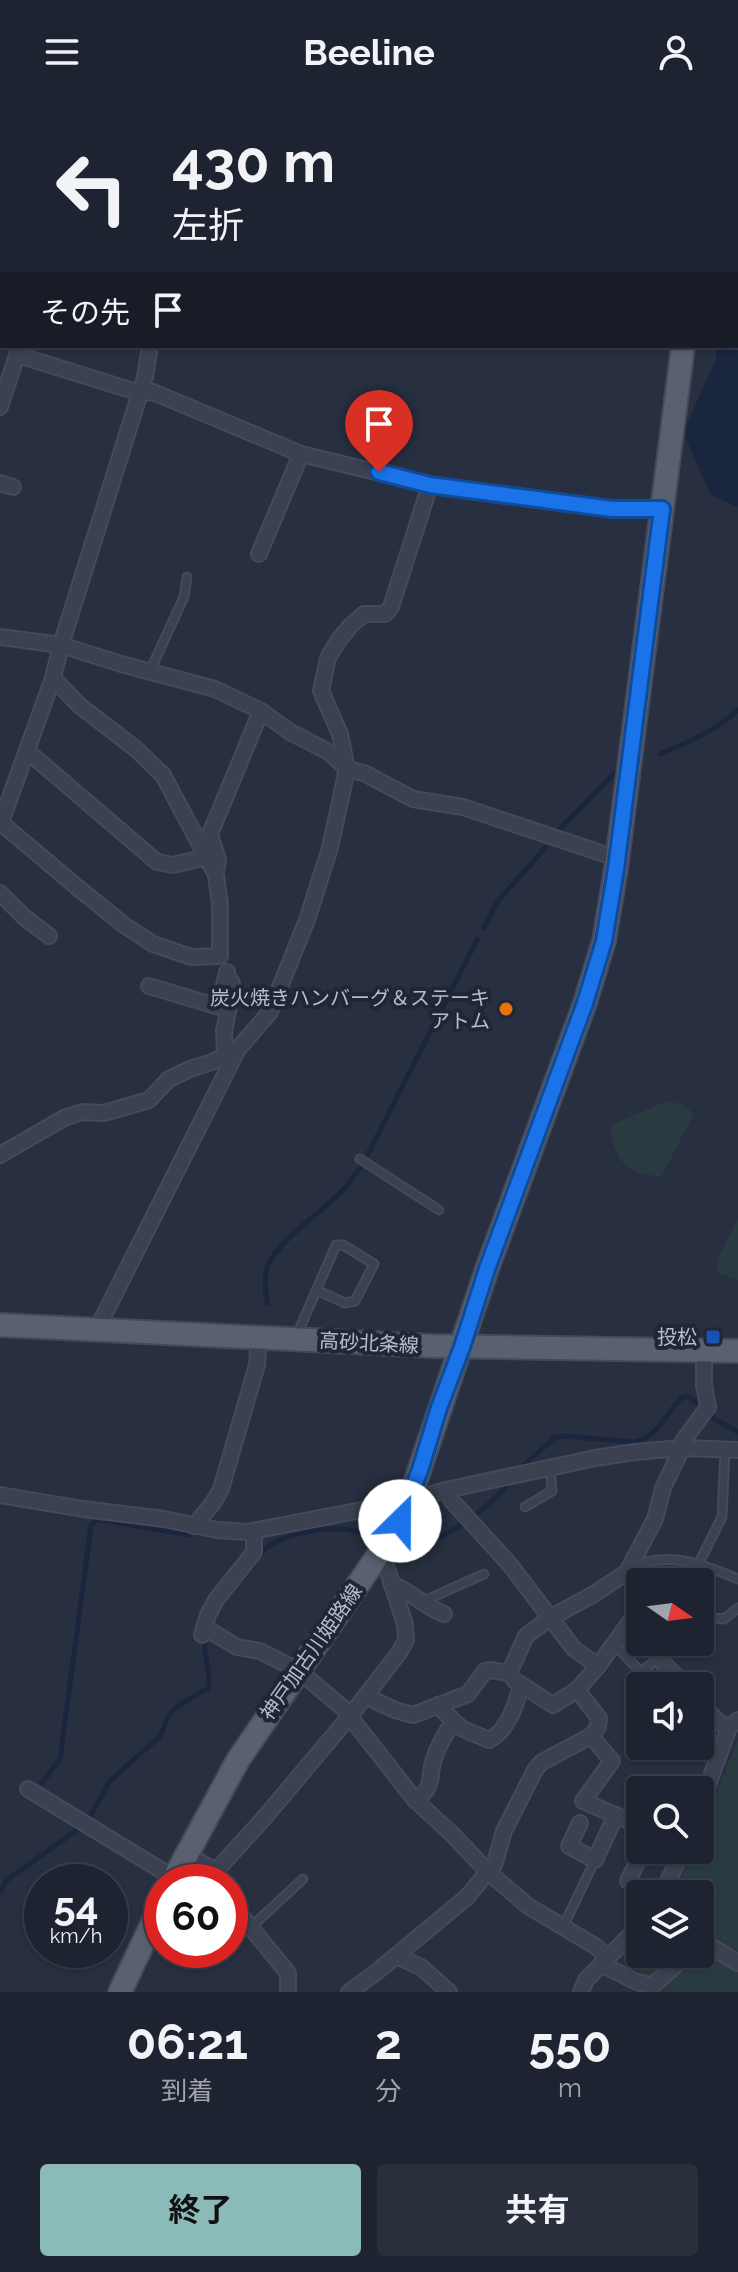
<!DOCTYPE html>
<html lang="ja">
<head>
<meta charset="utf-8">
<style>
	:root { --surface:#1d2330; --page:#2a2f3c; --text:#f1f3f6; --muted:#a0a4ab; --line:#3b404c; --accent:#8bbbb9 }
	body { margin:0; font-family:Raleway,"Noto Sans JP",sans-serif; background:var(--page); color:var(--text); height:100vh; display:flex; flex-direction:column; font-size:30px; white-space:nowrap }
	* { box-sizing:border-box; margin:0 }
	p { font-size:26px; color:var(--muted) }
	.icon { flex:none; width:44px; height:44px; fill:none; stroke:currentColor; stroke-width:2; stroke-linecap:round; stroke-linejoin:round }
	.map { position:relative; height:1888px; overflow:hidden }
	.details { display:flex; flex-direction:column; background:var(--surface); flex:1 }
	.details>* { flex:none }
	.banner { position:absolute; left:0px; top:0px; width:738px; height:244px; box-shadow:0 2px 6px #0004,0 0 0 2px var(--line); background:#1d2330; color:var(--text); overflow:hidden }
	.needle { width:52px; rotate:104deg }
	.tools { position:absolute; left:626px; top:1464px; display:grid; gap:16px }
	.tools a { display:grid; place-items:center; width:88px; height:88px; border-radius:8px; background:var(--surface); box-shadow:0 2px 6px #0004,0 0 0 2px var(--line); font-size:40px }
	.speed { position:absolute; left:24px; top:1760px; display:flex; gap:16px; font-size:40px; font-weight:700; text-align:center }
	.speed>* { display:grid; place-content:center; width:104px; height:104px; border-radius:50%; background:var(--surface); box-shadow:0 2px 6px #0004,0 0 0 2px var(--line); line-height:1 }
	.speed small { font-size:20px; font-weight:400 }
	.speed .limit { border:12px solid #d22; background:#fff; color:#111 }
	.pin { position:absolute; display:grid; place-items:center; width:68px; height:68px; color:#fff; margin:-82px -34px; border-radius:50% 50% 50% 0; rotate:-45deg; box-shadow:0 0 8px #0007 }
	.pin .icon { rotate:45deg }
	.me { position:absolute; width:88px; margin:-44px; rotate:23deg; stroke-linejoin:round; filter:drop-shadow(0 0 6px #0008) }
	.turn { display:flex; align-items:center; gap:28px; height:168px; padding:0 40px; font-size:36px }
	.turn .icon { width:104px; height:104px; stroke-width:2.5 }
	.turn b { display:block; font-size:56px; line-height:68px }
	.then { display:flex; align-items:center; height:76px; padding:0 40px; background:#0003; gap:16px; font-size:30px }
	.eta { display:flex; justify-content:space-evenly; align-items:center; height:136px; text-align:center }
	.eta b { font-size:48px; font-weight:700; line-height:56px }
	.action { display:flex; gap:16px; margin-top:auto; padding:16px 40px }
	.action a { flex:1; height:92px; border-radius:8px; background:var(--accent); color:#111; font-size:32px; font-weight:700; line-height:92px; text-align:center }
	.action a+a { background:var(--page); color:var(--text) }
	header { display:flex; justify-content:space-between; align-items:center; height:104px; padding:0 40px; background:var(--surface); font-size:36px; font-weight:700 }
	.map>svg:first-child { display:block }
	.green { fill:#293b41 }
	.water { fill:#1a253e }
	.lines { fill:none; stroke-linecap:round; stroke-linejoin:round }
	.stream { stroke:#1a253e; stroke-width:5 }
	.service-casing { stroke:#444a59; stroke-width:11 }
	.minor-casing { stroke:#444a59; stroke-width:18 }
	.primary-casing { stroke:#444a59; stroke-width:26 }
	.service { stroke:#3b4150; stroke-width:7 }
	.minor { stroke:#3b4150; stroke-width:14 }
	.primary { stroke:#596070; stroke-width:22 }
	.route-casing { stroke:#114b97; stroke-width:20 }
	.route { stroke:#1a73e8; stroke-width:14 }
	.food-dot { fill:#e8710a; stroke:#1f2635; stroke-width:3 }
	.transit-dot { fill:#1a4fb4; stroke:#1f2635; stroke-width:3 }
	.labels { text-anchor:middle; stroke-width:8; stroke-linejoin:round; paint-order:stroke }
	.poi-label { font-size:20px; fill:#b7bdca; stroke:#1f2635; text-anchor:end }
	.street-label { font-size:20px; fill:#b7bdca; stroke:#1f2635 }
</style>
</head>
<body>
<header><svg class="icon" aria-label="menu" viewBox="0 0 24 24"><path d="M4 6h16M4 12h16M4 18h16"/></svg>Beeline<svg class="icon" aria-label="person" viewBox="0 0 24 24"><circle cx="12" cy="8" r="4"/><path d="M4 21q1-7 8-7t8 7"/></svg></header>
<div class="map">
<svg width="738" height="1888" viewBox="0 0 738 1888">
	<rect width="100%" height="100%" fill="#272f40"/>
	<g class="green">
		<path d="M667 997 684 1001 694 1010 661 1073C653 1071 642 1071 634 1067 618 1060 610 1037 611 1021Z"/>
		<path d="M738 1115V1176L718 1169V1154Z"/>
		<path d="M738 1636V1888H640L638 1861 644 1850H700V1790H674L693 1746H700V1729Z"/>
	</g>
	<path class="water" d="M736 221H738V403L711 391 683 328 722 242H736Z"/>
	<g class="lines">
		<g class="stream">
			<path d="M736 152 738 149"/>
			<path d="M718 255 719 242"/>
			<path d="M660 650C689 638 715 627 738 606"/>
			<path d="M557 728 613 671 620 668"/>
			<path d="M484 824 497 798 545 744"/>
			<path d="M368 1050 477 836"/>
			<path d="M267 1199C266 1187 263 1173 268 1161 281 1133 324 1107 345 1084 350 1078 355 1070 360 1064"/>
			<path d="M516 1368 554 1334 565 1332 634 1338 646 1334 656 1326 680 1295 686 1292 695 1297 711 1313 738 1328"/>
			<path d="M391 1442C427 1452 491 1405 511 1376"/>
			<path d="M235 1480C249 1470 252 1457 264 1446 283 1429 330 1421 355 1427 363 1429 370 1435 378 1438"/>
			<path d="M42 1679 60 1655 91 1422 97 1415 188 1431 193 1427"/>
			<path d="M0 1788 7 1776 74 1728 88 1716 109 1678 159 1633C164 1626 164 1621 167 1615 173 1601 196 1592 208 1584 212 1568 203 1552 205 1536"/>
		</g>
		<defs>
			<g id="service">
				<path d="M150 567 184 493 187 473"/>
				<path d="M360 1055 439 1106"/>
				<path d="M296 1233 336 1141H343L374 1160 355 1197 345 1199 316 1186"/>
				<path d="M525 1403 552 1387 550 1365"/>
				<path d="M699 1459 722 1413 725 1346"/>
				<path d="M633 1463C668 1446 705 1461 738 1475"/>
				<path d="M424 1497 484 1470"/>
				<path d="M700 1518 713 1514 724 1515 738 1504"/>
				<path d="M614 1540 641 1568 658 1554"/>
				<path d="M251 1823 303 1775"/>
				<path d="M563 1823 595 1756"/>
			</g>
			<g id="minor">
				<path d="M15 0 17 2"/>
				<path d="M83 2 85 0"/>
				<path d="M0 108 2 110"/>
				<path d="M0 222 2 223"/>
				<path d="M18 251 140 289 153 288 301 350 430 381 612 405H662"/>
				<path d="M0 303 20 242"/>
				<path d="M0 379 13 383"/>
				<path d="M259 450 301 350"/>
				<path d="M0 533 61 541 121 560 215 585 261 607 290 628 329 648 347 665 364 669 413 695 463 703 616 754"/>
				<path d="M27 647 157 758 173 761 207 753"/>
				<path d="M1 719 77 783 124 821 153 840 191 853 220 852V801L216 771 163 671 136 645 80 602 53 574"/>
				<path d="M0 721 53 574 61 541 145 273 150 242"/>
				<path d="M216 767 218 756 210 730 261 607"/>
				<path d="M0 789 24 813 49 832"/>
				<path d="M149 882 219 903 227 868"/>
				<path d="M225 951 224 927 233 883 231 877"/>
				<path d="M0 1051 64 1014 82 1008 104 1009 149 996 169 975 190 965 212 958 237 945"/>
				<path d="M97 1225 238 945 270 908 307 816 330 744 347 665 340 630 321 587 328 554 338 537 351 521 364 510H385L391 503 430 381"/>
				<path d="M446 1386 452 1397 511 1462 574 1545 598 1562"/>
				<path d="M0 1391 83 1405 164 1415 217 1426 247 1428 409 1397 446 1386 595 1354 635 1348 682 1344 738 1346"/>
				<path d="M194 1422 213 1399 221 1385 257 1261 259 1233"/>
				<path d="M391 1480C411 1487 425 1503 444 1510"/>
				<path d="M640 1487 627 1468 655 1415 663 1384 682 1344 683 1337 708 1303 704 1281V1246"/>
				<path d="M640 1504 598 1562 577 1586 599 1614 598 1623 591 1632 612 1657 583 1697 640 1722"/>
				<path d="M204 1523 237 1543 260 1547 299 1567 343 1604 415 1696 453 1731 487 1767 528 1802 595 1842 608 1854"/>
				<path d="M202 1531 208 1511 216 1496 254 1448V1428"/>
				<path d="M671 1538 658 1554 686 1582"/>
				<path d="M514 1576 553 1601 577 1586"/>
				<path d="M365 1592 395 1606 413 1611 468 1590 485 1567 490 1566 509 1569 526 1532 550 1514 594 1490 627 1468"/>
				<path d="M700 1598 717 1617 729 1624"/>
				<path d="M453 1617 463 1625 489 1636C508 1627 516 1600 521 1582"/>
				<path d="M28 1685 174 1774"/>
				<path d="M415 1696C437 1682 427 1671 435 1652 439 1640 447 1628 453 1617L438 1601"/>
				<path d="M700 1702 729 1624 738 1616"/>
				<path d="M580 1719 569 1742 595 1756 616 1711"/>
				<path d="M186 1750 216 1767 218 1778"/>
				<path d="M216 1767 264 1714 350 1612 399 1549 406 1536 405 1520 381 1446"/>
				<path d="M628 1777 643 1746"/>
				<path d="M662 1790 683 1746"/>
				<path d="M230 1798 288 1869V1888"/>
				<path d="M700 1841 704 1838 738 1859"/>
				<path d="M396 1852 421 1863 449 1888"/>
				<path d="M601 1860 637 1878 652 1882 689 1850"/>
				<path d="M349 1888 374 1870 467 1793 495 1759 504 1727 535 1666 542 1658 591 1632"/>
				<path d="M581 1888 586 1876 640 1821"/>
			</g>
			<g id="primary">
				<path d="M736 3 738 0"/>
				<path d="M0 1221 432 1242 738 1247"/>
				<path d="M172 1778 238 1656 383 1444 400 1417 409 1397 487 1165 585 899 604 837 616 765 683 242"/>
				<path d="M120 1888 162 1799"/>
			</g>
		</defs>
		<use href="#service" class="service-casing"/>
		<use href="#minor" class="minor-casing"/>
		<use href="#primary" class="primary-casing"/>
		<use href="#service" class="service"/>
		<use href="#minor" class="minor"/>
		<use href="#primary" class="primary"/>
	</g>
	<g class="lines">
		<defs>
			<path id="route" d="M379 368 430 381 612 405H662L616 765 604 837 585 899 487 1165 462 1243 439 1304 420 1366 400 1417"/>
		</defs>
		<use href="#route" class="route-casing"/>
		<use href="#route" class="route"/>
	</g>
	<circle class="food-dot" cx="506" cy="905" r="8"/>
	<rect class="transit-dot" x="705" y="1225" width="16" height="16" rx="4"/>
	<g class="labels">
		<g class="poi-label">
			<text x="490" y="901">炭火焼きハンバーグ＆ステーキ<tspan x="490" dy="23">アトム</tspan></text>
			<text x="697" y="1240">投松</text>
		</g>
		<g class="street-label">
			<text transform="translate(369 1239) rotate(3)" y="7">高砂北条線</text>
			<text transform="translate(311 1548) rotate(-55)" y="7">神戸加古川姫路線</text>
		</g>
	</g>
</svg>
<div class="tools">
<a><svg class="needle" viewBox="-14 -14 28 28"><path d="M0-13l5 13h-10z" fill="#e53935"/><path d="M0 13l5-13h-10z" fill="#a0a4ab"/></svg></a>
<a><svg class="icon" aria-label="sound" viewBox="0 0 24 24"><path d="M4 9h4l5-4v14l-5-4H4zM17 9q2 3 0 6"/></svg></a>
<a><svg class="icon" aria-label="search" viewBox="0 0 24 24"><circle cx="10" cy="10" r="6"/><path d="M15 15l6 6"/></svg></a>
<a><svg class="icon" aria-label="layers" viewBox="0 0 24 24"><path d="M12 4l9 5-9 5-9-5zM3 14l9 5 9-5"/></svg></a>
</div>
<div class="speed"><div>54<small>km/h</small></div><div class="limit">60</div></div>
<div class="pin" style="left:379px;top:368px;background:#d93025"><svg class="icon" aria-label="arrive" viewBox="0 0 24 24"><path d="M6 21V4h12l-3 4 3 4H6"/></svg></div>
<svg class="me" style="left:400px;top:1417px" viewBox="-20 -20 40 40"><circle r="19" fill="#fff"/><path d="M0-13L10 11 0 6-10 11z" fill="#1a73e8"/></svg>
<div class="banner">
<div class="turn"><svg class="icon" aria-label="left" viewBox="0 0 24 24"><path d="M17 20v-9H6M10 6l-5 5 5 5"/></svg><div><b>430 m</b>左折</div></div>
<div class="then">その先<svg class="icon" aria-label="arrive" viewBox="0 0 24 24"><path d="M6 21V4h12l-3 4 3 4H6"/></svg></div>
</div>
</div>
<section class="details">
<div class="eta">
<div><b>06:21</b><p>到着</p></div>
<div><b>2</b><p>分</p></div>
<div><b>550</b><p>m</p></div>
</div>
<div class="action"><a>終了</a><a>共有</a></div>
</section>
</body>
</html>
